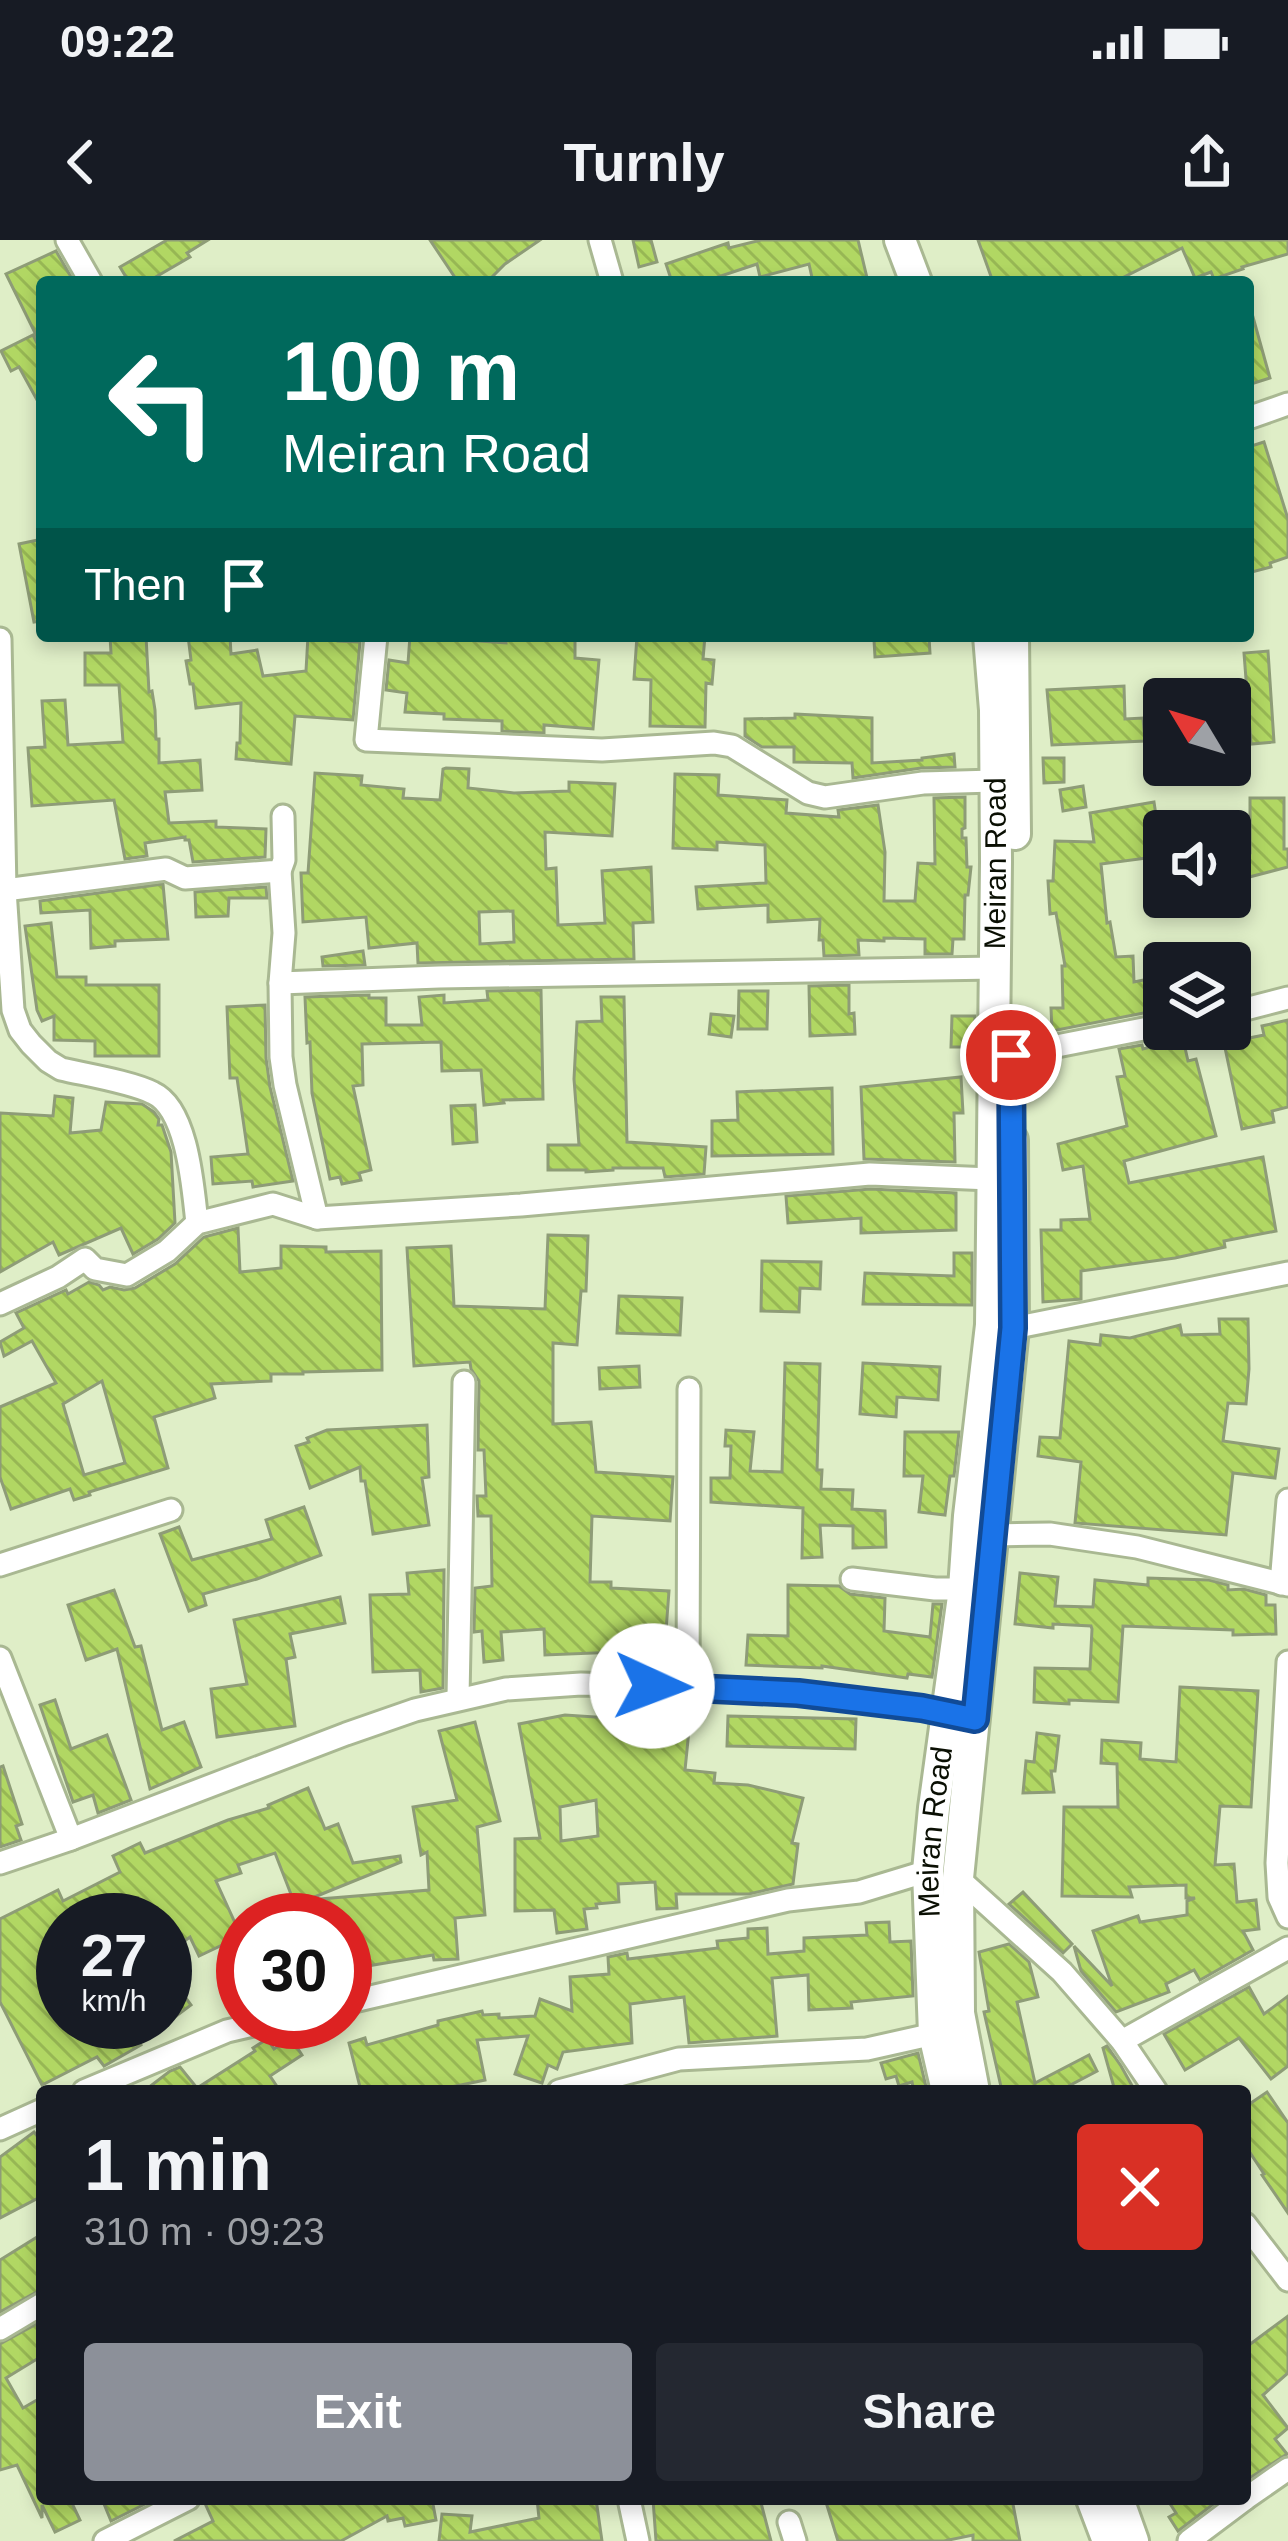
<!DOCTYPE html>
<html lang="en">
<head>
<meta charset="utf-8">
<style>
	:root { --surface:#171b24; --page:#242831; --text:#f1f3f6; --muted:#9ea1a6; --accent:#8c9099 }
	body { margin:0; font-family:Arial,sans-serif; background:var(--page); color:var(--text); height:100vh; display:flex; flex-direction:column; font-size:45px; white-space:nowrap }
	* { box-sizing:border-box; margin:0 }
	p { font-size:39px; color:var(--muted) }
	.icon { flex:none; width:66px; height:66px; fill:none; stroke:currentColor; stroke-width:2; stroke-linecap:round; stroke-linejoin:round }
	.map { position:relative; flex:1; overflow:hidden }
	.drawer { position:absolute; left:36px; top:1845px; width:1215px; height:420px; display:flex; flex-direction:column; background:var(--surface); border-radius:12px; box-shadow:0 6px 18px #0003 }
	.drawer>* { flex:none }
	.guide { position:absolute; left:36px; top:36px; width:1218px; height:366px; border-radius:12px; box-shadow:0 6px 18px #0003; background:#00695c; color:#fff; overflow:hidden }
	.needle { width:78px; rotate:308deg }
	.tools { position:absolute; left:1143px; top:438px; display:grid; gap:24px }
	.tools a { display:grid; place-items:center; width:108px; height:108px; border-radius:12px; background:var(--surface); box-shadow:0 6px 18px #0003; font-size:60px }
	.speed { position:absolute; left:36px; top:1653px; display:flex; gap:24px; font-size:60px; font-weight:700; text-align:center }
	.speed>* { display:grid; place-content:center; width:156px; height:156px; border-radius:50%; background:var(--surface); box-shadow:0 6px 18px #0003; line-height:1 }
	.speed small { font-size:30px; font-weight:400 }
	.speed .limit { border:18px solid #d22; background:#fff; color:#111 }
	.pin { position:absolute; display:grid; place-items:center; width:102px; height:102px; color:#fff; margin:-51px; border:6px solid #fff; border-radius:50%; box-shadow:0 3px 12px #0007 }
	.me { position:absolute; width:132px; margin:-66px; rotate:92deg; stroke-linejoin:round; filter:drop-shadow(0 0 9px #0008) }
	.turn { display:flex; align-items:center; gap:42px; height:252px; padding:0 48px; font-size:54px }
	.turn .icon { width:156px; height:156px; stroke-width:2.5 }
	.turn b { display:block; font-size:84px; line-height:102px }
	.then { display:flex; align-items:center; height:114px; padding:0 48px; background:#0003; gap:24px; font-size:45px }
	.round { display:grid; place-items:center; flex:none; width:126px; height:126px; border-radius:12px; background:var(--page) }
	.head { display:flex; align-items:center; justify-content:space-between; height:204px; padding:0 48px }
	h1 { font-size:72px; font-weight:600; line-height:90px }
	.button { display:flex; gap:24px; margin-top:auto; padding:24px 48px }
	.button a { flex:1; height:138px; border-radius:12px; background:var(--accent); color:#fff; font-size:48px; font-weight:600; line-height:138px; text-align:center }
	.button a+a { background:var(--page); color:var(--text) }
	.status { display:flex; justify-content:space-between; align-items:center; height:84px; padding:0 60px; background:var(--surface); direction:ltr }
	.status svg { height:33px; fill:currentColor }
	header { display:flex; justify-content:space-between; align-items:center; height:156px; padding:0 48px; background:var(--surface); font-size:54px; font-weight:600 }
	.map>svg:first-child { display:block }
	.building { fill:url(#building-back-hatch); stroke:#8e9c77; stroke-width:3; fill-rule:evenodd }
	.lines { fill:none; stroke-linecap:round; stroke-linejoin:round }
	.street-casing { stroke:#a9b892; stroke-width:27 }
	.secondary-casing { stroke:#a9b892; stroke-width:36 }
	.street { stroke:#fff; stroke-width:21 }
	.secondary { stroke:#fff; stroke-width:30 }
	.route-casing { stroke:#114b97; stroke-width:30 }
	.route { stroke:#1a73e8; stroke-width:21 }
	.labels { text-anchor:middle; stroke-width:10; stroke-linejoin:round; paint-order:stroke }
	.street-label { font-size:30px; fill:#0a0f03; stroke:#dfeec7 }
</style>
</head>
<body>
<div class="status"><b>09:22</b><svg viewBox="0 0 49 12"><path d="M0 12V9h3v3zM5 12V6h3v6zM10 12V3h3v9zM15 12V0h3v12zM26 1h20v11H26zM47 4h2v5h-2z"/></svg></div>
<header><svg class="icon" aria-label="back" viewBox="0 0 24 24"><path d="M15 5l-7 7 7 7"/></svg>Turnly<svg class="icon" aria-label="share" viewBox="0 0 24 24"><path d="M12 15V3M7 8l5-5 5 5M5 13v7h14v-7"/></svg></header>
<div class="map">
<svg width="1288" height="2301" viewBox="0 0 1288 2301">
	<defs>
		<pattern id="building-back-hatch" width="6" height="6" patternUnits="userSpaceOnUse" patternTransform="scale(3)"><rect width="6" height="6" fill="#b1d763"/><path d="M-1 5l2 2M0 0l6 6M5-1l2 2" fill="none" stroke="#97b754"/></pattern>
	</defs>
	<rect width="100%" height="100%" fill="#dfeec7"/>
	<g class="building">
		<path d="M167 0H208L187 13 190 17 147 42H129L120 27Z"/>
		<path d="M430 0H540L505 24 487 42H458Z"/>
		<path d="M633 0H651L657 22 639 27Z"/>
		<path d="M761 0H858L868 42H813L809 24 760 37 757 24 703 42H672L666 24 728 3 729 8Z"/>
		<path d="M978 0H1288V14L1242 27 1243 29 1214 39 1211 32 1195 38 1182 8 1114 42H993Z"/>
		<path d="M56 11 74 42H42V107L6 34Z"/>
		<path d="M1248 77H1253L1270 138 1248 145Z"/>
		<path d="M33 95 42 113V169L19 127 11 131 1 111Z"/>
		<path d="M1264 202 1288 279V317L1270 323 1271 327 1252 332 1248 315V207Z"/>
		<path d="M42 299V381L34 382 19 304Z"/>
		<path d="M110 396H146L149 452 152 451 155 470 156 499H159V523L200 520 202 550 165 552 169 583 216 581V587L266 589 265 617 193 622 189 600H185V597L145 603 147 616 125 619 114 560 32 566 28 508 45 507 42 461 65 460 68 505 123 502 119 445H85V413H111Z"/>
		<path d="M188 396H230L231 414 257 410 263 436 306 431 308 396H338V401L360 402 353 480 295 476 291 524 236 519 237 503H240L241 463 196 468 193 444H190L186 421 191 420Z"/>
		<path d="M410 396 506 403V396H575V418L599 420 593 489 544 485V493L502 491V481L444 479V474L405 472 407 453 386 450 389 420 408 423Z"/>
		<path d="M637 396H705L703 419 714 420 712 444 706 443 705 487 650 486 651 440 634 439Z"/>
		<path d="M929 397 930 413 875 417 874 400Z"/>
		<path d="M1268 411 1274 502 1251 504 1244 413Z"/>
		<path d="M1124 446 1125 479 1143 478 1145 501 1052 505 1047 450Z"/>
		<path d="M795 474 872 478V523L922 520V518L954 514 955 527 921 528 853 538 852 523 794 522V507H762L745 496V479L795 478Z"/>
		<path d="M1043 518H1064V542L1044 543Z"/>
		<path d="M446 528 469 529 468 548 514 553 569 551V542L615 544 612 596 545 592 546 629 556 628 558 685 605 683 602 631 651 627 653 682 633 683 634 719 418 723 417 703 369 708 366 677 303 682 301 633H308L315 533 362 536 361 545 404 549 403 558 440 560 443 529ZM513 671 514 702 480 704 479 672Z"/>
		<path d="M675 534 719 535 718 555 787 560 786 573 839 577 838 570 878 565 885 612 884 661H915L918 623 935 624 934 558 965 557V588L962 589V598H966L967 627H971L968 655H965L964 699H953L952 714H925V699L884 698V701L858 700 859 715 824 716 823 700H819L820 679 768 682V665L698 669 696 647 766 643 765 605 717 602V610L673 608Z"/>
		<path d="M1083 546 1086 567 1063 571 1060 550Z"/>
		<path d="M1250 558H1284V609H1288V627L1230 642V616L1250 613Z"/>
		<path d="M1154 562 1162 616 1101 624 1107 683 1110 682 1116 717 1133 716 1134 742 1158 737 1164 769 1052 791 1051 768H1063L1062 726H1065L1056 673 1050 674 1048 641H1053L1055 601 1094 602 1090 573Z"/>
		<path d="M163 644 168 699 115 701V706L91 708 90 670 41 673 40 661Z"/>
		<path d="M266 647 267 658H229L228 676 196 677 195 652Z"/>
		<path d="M51 683 57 737H86V745H159V816H95V801L54 800V776L42 781 37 770 25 686Z"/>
		<path d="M363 711 365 725 323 726 322 717Z"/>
		<path d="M849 745V774L854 773 855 794 810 796 809 746Z"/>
		<path d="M541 750 543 859 503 860 504 863 484 865 481 830 442 831 441 802 362 804 363 845 353 846 371 930 359 933 361 940 342 944 340 937 330 939 312 853 310 802 307 803 305 757 369 755V758H386V785H422L419 757 444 755V763L488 760 487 751Z"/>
		<path d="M739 751H768L767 789H738Z"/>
		<path d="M601 757H624L627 902 706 907 704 934 665 937 663 928H613V930L586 932V930H548V905H579L574 839 577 782 602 781Z"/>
		<path d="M265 765 266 818 270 847 293 941 253 947 252 941 213 944 211 917 248 914 237 838H230L227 767Z"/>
		<path d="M711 774 734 776 731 797 709 794Z"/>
		<path d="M952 776H975L974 807H951Z"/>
		<path d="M1288 780V867L1272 871 1274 882 1242 889 1224 803 1264 795 1262 786Z"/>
		<path d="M1183 799 1188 821 1196 819 1216 896 1124 921 1129 943 1263 917 1276 991 1224 1001 1225 1007 1175 1018 1081 1031V1059L1043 1062 1041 990H1061V980L1090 979 1083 926 1063 930 1058 904 1127 886 1117 837 1125 836 1119 809 1142 805 1143 809Z"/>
		<path d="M961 837 963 873H954L955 922 864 919 861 847Z"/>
		<path d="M832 848 833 914 712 916V881L738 880 737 852Z"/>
		<path d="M55 856 73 858 70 893 101 890 106 862 142 864 154 872 159 879 158 885H162L171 912 175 983 158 999 133 1014 121 988 59 1015 53 1002 0 1032V873L53 876Z"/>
		<path d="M475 865 477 902 453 904 451 866Z"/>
		<path d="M870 949 956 953V990L861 993V978L788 983 786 956Z"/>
		<path d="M238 988 240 1032 281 1028V1006L326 1007V1012L381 1011 382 1130 303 1132V1134H271V1141L211 1144 215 1158 154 1177 168 1228 89 1252 90 1255 74 1260 70 1249 11 1269 0 1237V1167L56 1143 32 1101 4 1116 0 1102 24 1088 16 1073 66 1050 68 1054 89 1042 99 1045 103 1050 110 1047 124 1050 135 1048 175 1024 204 997ZM102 1141 125 1223 84 1235 63 1164Z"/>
		<path d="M548 995 588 996 586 1051H581L577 1105 553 1103V1184L591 1182 596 1232 673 1237 670 1281 592 1276 590 1342H611V1348L669 1351 666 1391 673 1392 672 1420 618 1416V1412L545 1415 544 1389 501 1392 503 1420 484 1422 482 1391 474 1392 475 1348 492 1346 491 1276H478L477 1256H486L484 1210H478L479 1141 471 1129 470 1122 414 1126 407 1008 451 1006 454 1066 545 1069Z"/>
		<path d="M954 1013H972V1065L863 1064 865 1033 954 1036Z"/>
		<path d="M762 1021 821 1022 820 1049 800 1048 799 1072 761 1071Z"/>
		<path d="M619 1056 682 1058 680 1095 617 1093Z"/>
		<path d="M1219 1079H1248L1249 1129 1246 1164 1228 1163 1223 1201 1279 1209 1275 1238 1233 1233 1226 1295 1075 1283 1081 1222 1038 1216 1040 1197 1060 1198 1069 1101 1100 1105 1101 1095 1130 1098 1180 1085 1182 1095 1220 1094Z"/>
		<path d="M785 1123 820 1124 817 1230H822L821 1249 853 1250 852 1269 885 1271 886 1307 853 1308V1286L820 1285 822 1317 802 1318 803 1268 711 1262V1238H730L731 1206H725L726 1190 754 1192 750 1231 782 1232Z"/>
		<path d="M863 1123 940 1127 938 1160 897 1157 896 1177 860 1174Z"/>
		<path d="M639 1126 640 1147 600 1149 599 1128Z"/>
		<path d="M427 1185 429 1237 422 1238 429 1285 373 1294 365 1241H361L360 1227 310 1248 296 1206 309 1202 307 1198 327 1190Z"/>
		<path d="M905 1192H959L954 1236H950L945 1275 919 1272 923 1236H904Z"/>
		<path d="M304 1267 321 1315 257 1339 203 1354 206 1365 189 1371 160 1294 179 1287 192 1320 272 1299 266 1280Z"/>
		<path d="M444 1330 443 1448 421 1452 420 1430 373 1432 370 1355 409 1354 407 1333Z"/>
		<path d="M1020 1333 1058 1337 1055 1366 1093 1367 1095 1340 1148 1345V1338L1209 1340 1228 1345V1350L1244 1349 1266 1355V1365H1275L1276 1394 1233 1395V1390L1123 1386 1118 1462 1069 1460V1464L1034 1462 1035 1428 1090 1429 1092 1389 1091 1386 1053 1384V1388L1015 1384Z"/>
		<path d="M788 1345 839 1346 850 1354 885 1358 884 1391 930 1397 933 1364H942L932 1437 908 1434 907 1438 822 1426V1428L746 1425 748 1395 788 1396Z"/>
		<path d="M114 1350 135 1407 141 1406 162 1490 184 1482 201 1527 150 1549 117 1409 86 1420 68 1365Z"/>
		<path d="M340 1357 345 1383 290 1394 295 1417 286 1419 295 1486 217 1497 211 1449 247 1444 234 1380Z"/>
		<path d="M1180 1447 1258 1451 1251 1567 1220 1566 1215 1625 1234 1624 1237 1662 1256 1660 1259 1689 1243 1691 1253 1710 1200 1740 1194 1730 1166 1744 1169 1752 1116 1772 1081 1731 1074 1706 1112 1746 1093 1691 1138 1676 1140 1682 1187 1675V1661L1195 1658H1186V1645L1129 1647 1132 1657 1062 1656 1064 1567H1118L1117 1524 1101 1523 1102 1500 1141 1503 1140 1519 1176 1522Z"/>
		<path d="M55 1460 71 1509 107 1495 131 1560 98 1573 93 1555 73 1562 40 1465Z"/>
		<path d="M657 1466 691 1470 685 1530 715 1533 714 1543 748 1545 803 1558 792 1603 798 1604 793 1644 749 1654H676L677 1668 657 1669 655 1642 618 1644 619 1662 596 1664 597 1668 584 1669 587 1689 557 1693 554 1670 515 1671V1599L540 1598 519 1484 565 1475 655 1481ZM596 1560 598 1596 561 1601 560 1567Z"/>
		<path d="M728 1476 856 1479 855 1509 727 1506Z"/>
		<path d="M475 1482 500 1581 477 1587 485 1675 455 1678 458 1719 434 1720 433 1715 350 1729 345 1680H301L275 1613 238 1625 241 1633 216 1641 241 1696 199 1716 190 1697 165 1715V1680H63V1744L44 1753 59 1782H165V1730L191 1765 140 1803 141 1805 104 1826 97 1817 42 1845 0 1762V1679L58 1650 63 1661 120 1632 113 1616 140 1603 145 1613 228 1580 269 1568 268 1565 308 1548 325 1589 338 1584 353 1623 400 1616 401 1622 307 1660 429 1650 427 1612 421 1615 413 1567 457 1560 439 1491Z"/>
		<path d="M1037 1493 1059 1496 1055 1531H1051L1054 1552 1023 1553 1026 1521 1034 1522Z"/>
		<path d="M3 1526 22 1584 16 1586 21 1600 0 1607V1527Z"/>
		<path d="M1023 1652 1072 1704 1063 1713 1009 1664Z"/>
		<path d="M889 1682 890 1702 911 1701 913 1756 851 1762 852 1768 809 1770 808 1735 772 1738 777 1796 689 1803 684 1757 630 1764 632 1803 563 1812 557 1829 548 1825 542 1843 515 1834 528 1796 477 1800 485 1840 432 1851H361L349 1803 365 1798 367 1805 438 1785V1781L482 1771 483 1775 499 1774V1778L535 1776 540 1759 572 1771 570 1737 609 1734 608 1717 627 1713 628 1719 718 1708 717 1701 748 1698V1689L767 1688 768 1714 804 1711V1698L867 1695 866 1683Z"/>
		<path d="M1009 1704 1029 1722 1038 1757 1017 1762 1035 1843 1089 1815 1097 1831 1059 1851H1002L984 1772 989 1771 979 1712Z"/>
		<path d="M1249 1747 1264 1774 1288 1756V1826L1271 1839 1239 1798 1185 1830 1164 1794Z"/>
		<path d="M291 1798 302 1815 270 1836 280 1851H144L170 1831 180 1827 197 1848 255 1811 253 1808 267 1799 274 1809Z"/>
		<path d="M1107 1806 1121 1826 1135 1851H1115L1103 1808Z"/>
		<path d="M918 1813 927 1851H914L912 1842 899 1846 896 1836 886 1839 881 1823Z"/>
		<path d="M1267 1852 1288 1883V1973L1262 1935 1264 1934 1245 1905V1867Z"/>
		<path d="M34 1892 42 1902V1956L0 1978V1917Z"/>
		<path d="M42 1994V2049L0 2072V2020Z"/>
		<path d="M1288 2076V2133L1263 2155 1288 2188 1275 2199 1287 2214 1245 2241V2108Z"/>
		<path d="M42 2081V2116L6 2138 23 2168 42 2157V2259H70L80 2280 55 2292 42 2265V2278L17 2225 0 2230V2104Z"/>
		<path d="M102 2259H155L111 2281Z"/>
		<path d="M203 2259H432L436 2280 405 2286 403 2278 388 2281 387 2276 341 2301H174L213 2281Z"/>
		<path d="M537 2259H596L602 2301H439L442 2274 472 2276 470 2292 539 2278Z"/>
		<path d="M653 2259H760L771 2301H656Z"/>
		<path d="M825 2259H1012L1020 2301H973V2295L944 2301H838Z"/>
		<path d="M1167 2259H1220L1178 2291 1169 2277 1176 2273Z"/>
	</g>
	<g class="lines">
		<defs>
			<g id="street">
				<path d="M67 0 91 42"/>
				<path d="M600 0 612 42"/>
				<path d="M1248 178 1288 164"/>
				<path d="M376 396 366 500 602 510 714 503 732 506 808 553 825 557 923 543 994 541"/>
				<path d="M0 399 5 650 13 770 20 790 31 804 48 821 61 829C87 835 131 842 153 853 188 869 193 949 197 983"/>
				<path d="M280 631 284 693 280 743 281 817 285 845 317 978"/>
				<path d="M5 650 166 629 185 638 280 631 284 620 283 576"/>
				<path d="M280 743 439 737 996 728"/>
				<path d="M1230 773 1288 758"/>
				<path d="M1011 815 1164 785"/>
				<path d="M0 1064 58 1037 85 1019 95 1029 127 1035 167 1011 197 983 273 964 317 978 521 965 870 934 991 939"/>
				<path d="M1013 1088 1288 1033"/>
				<path d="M993 1295 1050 1294 1137 1307 1288 1345"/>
				<path d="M0 1325 171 1270"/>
				<path d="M852 1339 935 1349H964"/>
				<path d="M1281 1344 1288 1260"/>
				<path d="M0 1418 71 1599"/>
				<path d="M1288 1422 1277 1623 1279 1657 1288 1677"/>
				<path d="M688 1447 689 1149"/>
				<path d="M458 1458 464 1142"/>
				<path d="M0 1623 71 1599 346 1494 415 1470 506 1449 581 1444 688 1447 798 1453 922 1468 957 1476"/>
				<path d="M958 1638 1062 1732 1122 1801 1156 1851"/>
				<path d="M345 1763 788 1660 859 1652 928 1631"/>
				<path d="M1122 1801 1288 1708"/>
				<path d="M84 1851 227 1791 266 1782"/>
				<path d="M559 1851 679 1819 867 1809 934 1794"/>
				<path d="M0 1889 42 1870"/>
				<path d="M1245 1984 1288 2040"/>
				<path d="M0 2089 42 2064"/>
				<path d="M629 2259 638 2301"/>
				<path d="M1245 2259 1288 2229"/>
				<path d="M789 2282 795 2301"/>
				<path d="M105 2301 188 2259"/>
				<path d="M1189 2301 1245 2259"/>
			</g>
			<g id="secondary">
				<path d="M900 0 916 42"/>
				<path d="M1013 396 1015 594"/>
				<path id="s1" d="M947 1851 934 1794 928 1631 934 1568 964 1349 969 1276 991 1085 996 622 995 470 989 396"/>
				<path d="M974 1851 959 1773 958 1638 1013 1088 1012 900"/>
				<path d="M1092 2259 1108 2301"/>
				<path d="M1118 2259 1133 2301"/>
			</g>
		</defs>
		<use href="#street" class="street-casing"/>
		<use href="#secondary" class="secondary-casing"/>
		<use href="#street" class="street"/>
		<use href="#secondary" class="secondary"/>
	</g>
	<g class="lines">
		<defs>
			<path id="route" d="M652 1446 798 1453 922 1468 975 1479 1013 1088 1011 815"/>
		</defs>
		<use href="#route" class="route-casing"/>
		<use href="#route" class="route"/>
	</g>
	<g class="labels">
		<g class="street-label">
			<text dy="10" stroke="none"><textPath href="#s1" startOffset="1233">Meiran Road</textPath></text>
			<text dy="10" stroke="none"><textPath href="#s1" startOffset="261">Meiran Road</textPath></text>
		</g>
	</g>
</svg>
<div class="tools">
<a><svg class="needle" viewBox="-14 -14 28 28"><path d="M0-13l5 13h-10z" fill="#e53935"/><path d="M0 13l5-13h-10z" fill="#9ea1a6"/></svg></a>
<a><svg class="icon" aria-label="sound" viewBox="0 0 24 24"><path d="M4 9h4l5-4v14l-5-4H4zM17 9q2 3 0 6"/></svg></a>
<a><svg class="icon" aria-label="layers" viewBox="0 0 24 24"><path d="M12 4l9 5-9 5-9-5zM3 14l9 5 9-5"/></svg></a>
</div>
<div class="speed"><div>27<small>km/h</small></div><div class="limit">30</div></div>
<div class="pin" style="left:1011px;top:815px;background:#d93025"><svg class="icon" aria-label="arrive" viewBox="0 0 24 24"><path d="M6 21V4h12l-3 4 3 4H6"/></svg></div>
<svg class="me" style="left:652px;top:1446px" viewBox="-20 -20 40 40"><circle r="19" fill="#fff"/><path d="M0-13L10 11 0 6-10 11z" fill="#1a73e8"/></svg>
<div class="guide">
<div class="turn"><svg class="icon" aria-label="left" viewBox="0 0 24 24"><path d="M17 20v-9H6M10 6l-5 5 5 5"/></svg><div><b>100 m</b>Meiran Road</div></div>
<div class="then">Then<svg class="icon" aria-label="arrive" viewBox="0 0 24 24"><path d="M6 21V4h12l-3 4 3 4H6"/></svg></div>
</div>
<section class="drawer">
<div class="head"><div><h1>1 min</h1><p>310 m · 09:23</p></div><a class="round" style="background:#d93025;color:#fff"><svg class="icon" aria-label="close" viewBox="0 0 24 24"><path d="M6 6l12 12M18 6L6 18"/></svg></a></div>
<div class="button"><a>Exit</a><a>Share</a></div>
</section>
</div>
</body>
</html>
